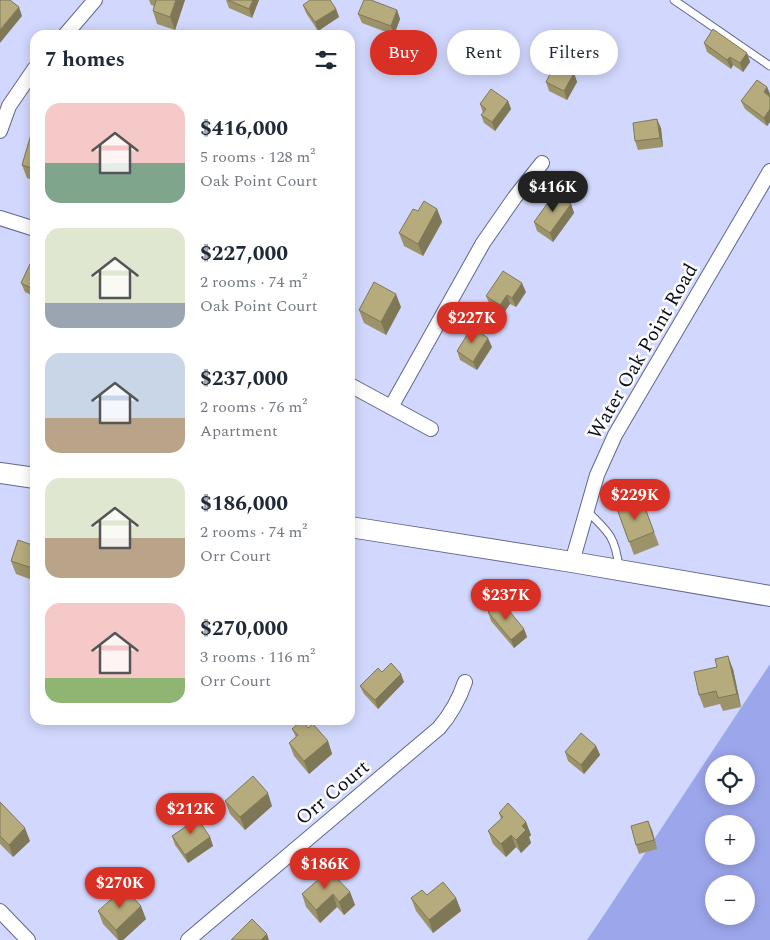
<!DOCTYPE html>
<meta charset="utf-8">
<style>
:root{--surface:#fff;--page:#f2f2f3;--text:#1f2937;--muted:#747a83;--accent:#d93025}
body{margin:0;font-family:Spectral,serif;background:var(--page);color:var(--text);height:100vh;display:flex;flex-direction:column;font-size:19px;white-space:nowrap}
*{box-sizing:border-box;margin:0}
p{font-size:16px;color:var(--muted)}
.icon{flex:none;width:28px;height:28px;fill:none;stroke:currentColor;stroke-width:2;stroke-linecap:round;stroke-linejoin:round}
.map{position:relative;flex:1;overflow:hidden}
.sheet{position:absolute;left:30px;top:30px;width:325px;height:695px;display:flex;flex-direction:column;background:var(--surface);border-radius:15px;box-shadow:0 2px 12px #0003}
.sheet>*{flex:none}
.banner{position:absolute;left:370px;top:30px;width:325px;height:45px;display:flex;gap:10px}
.fabs{position:absolute;left:705px;top:755px;display:grid;gap:10px}
.fabs a{display:grid;place-items:center;width:50px;height:50px;border-radius:50%;background:var(--surface);box-shadow:0 2px 12px #0003;font-size:25px}
.price{position:absolute;translate:-50% -42px;padding:0 11px;border-radius:18px;background:var(--accent);color:#fff;font-size:16px;line-height:32px;filter:drop-shadow(0 1px 2px #0008)}
.price::after{content:'';position:absolute;left:50%;top:30px;width:15px;height:11px;margin-left:-8px;background:inherit;clip-path:polygon(0 0,100% 0,50% 100%)}
.price.active{background:#222;color:#fff}
ul{padding:0;list-style:none}
li{display:flex;align-items:center;gap:15px;height:125px;padding:0 15px}
li span{display:grid;place-items:center;flex:none;width:140px;height:100px;border-radius:15px;color:#555}
li>.icon{margin-inline-start:auto}
span .icon{width:60px;height:60px;fill:#fffc;stroke-width:1}
li b{font-size:21px}
h2{display:flex;justify-content:space-between;align-items:center;height:60px;padding:0 15px;font-size:21px}
.pill{padding:0 18px;border-radius:22px;background:var(--surface);box-shadow:0 2px 12px #0003;font-size:18px;line-height:45px}
.pill.active{background:var(--accent);color:#fff}
.map>svg:first-child{display:block}
</style>
<div class="map">
<svg width="770" height="940" viewBox="0 0 770 940">
<rect width="100%" height="100%" fill="#d2d8fd"/>
<path fill="#9ca6eb" fill-rule="evenodd" d="M770,664V940H587L606,912ZM714,764H746V796H714ZM714,824H746V856H714ZM714,884H746V916H714Z"/>
<g fill="none" stroke-linecap="round" stroke-linejoin="round">
<defs>
<g id="lane">
<polyline points="674,0 770,66"/>
<path d="M587,511C609,532 616,538 619,569"/>
</g>
<g id="street">
<polyline points="65,35 95,0"/>
<polyline points="0,131 9,106 35,68"/>
<polyline points="0,218 35,229"/>
<polyline points="350,385 431,429"/>
<polyline points="391,407 483,243 515,197 542,163"/>
<polyline points="572,562 597,475 615,435 770,171"/>
<polyline points="0,911 28,940"/>
<path d="M188,940L439,728C451,714 459,700 465,682"/>
</g>
<g id="secondary">
<polyline points="0,473 35,478"/>
<polyline points="350,527 572,562 770,596"/>
</g>
</defs>
<use href="#lane" stroke="#61678f" stroke-width="9"/>
<use href="#street" stroke="#61678f" stroke-width="16"/>
<use href="#secondary" stroke="#61678f" stroke-width="22"/>
<use href="#lane" stroke="#fff" stroke-width="7"/>
<use href="#street" stroke="#fff" stroke-width="14"/>
<use href="#secondary" stroke="#fff" stroke-width="20"/>
</g>
<g fill="#9c936b">
<polygon points="149,0 185,0 175,30 157,24 153,11 154,6 151,5"/>
<polygon points="226,0 259,0 252,18 229,8"/>
<polygon points="303,5 336,9 339,17 318,31 306,13"/>
<polygon points="397,10 400,19 394,35 362,23 358,14"/>
<polygon points="704,43 747,53 750,62 743,72 733,65 731,69 707,52"/>
<polygon points="574,73 577,82 567,100 549,91 546,82"/>
<polygon points="767,87 770,94 770,122 767,126 745,109 741,101"/>
<polygon points="508,101 511,109 495,131 484,123 481,115 483,113 480,104"/>
<polygon points="35,121 35,181 27,178 22,165"/>
<polygon points="661,128 663,147 638,150 635,141"/>
<polygon points="571,204 574,213 553,242 537,231 534,222"/>
<polygon points="437,209 442,222 423,256 404,246 399,233 418,211"/>
<polygon points="35,267 35,297 25,292 21,283"/>
<polygon points="526,292 516,307 510,304 503,314 490,305 486,296"/>
<polygon points="401,307 386,335 364,323 359,310"/>
<polygon points="492,347 477,370 460,360 457,351"/>
<polygon points="642,500 659,545 634,555 617,509"/>
<polygon points="35,546 35,581 16,574 11,561"/>
<polygon points="488,612 524,629 527,637 514,648 491,621"/>
<polygon points="733,669 741,707 723,711 720,704 704,708 699,695"/>
<polygon points="382,672 404,682 378,709 364,694 360,686"/>
<polygon points="308,728 328,741 332,754 309,774 294,756 289,743 296,737 292,729"/>
<polygon points="596,746 600,755 584,774 568,761 565,752"/>
<polygon points="225,801 272,806 245,830 230,814"/>
<polygon points="0,802 30,841 13,857 0,844"/>
<polygon points="499,813 526,822 531,835 529,837 531,843 521,853 516,847 506,857 493,844 488,831 501,819"/>
<polygon points="184,819 210,837 213,846 188,863 175,845 172,836 187,826"/>
<polygon points="652,830 657,849 639,854 636,845"/>
<polygon points="350,892 355,905 344,915 337,907 320,923 306,907 302,894"/>
<polygon points="427,895 456,898 461,911 433,933 416,911 411,898"/>
<polygon points="98,911 146,919 123,940 118,940 103,924"/>
</g>
<g fill="#7f7857">
<polygon points="176,0 185,0 175,30 170,17"/>
<polygon points="253,0 259,0 252,18 249,9"/>
<polygon points="19,7 22,16 0,43 0,30"/>
<polygon points="336,9 339,17 318,31 315,22"/>
<polygon points="397,10 400,19 394,35 391,26"/>
<polygon points="747,53 750,62 743,72 740,63"/>
<polygon points="730,57 733,65 731,69 727,60"/>
<polygon points="574,73 577,82 567,100 564,91"/>
<polygon points="767,87 770,94 770,97 764,92"/>
<polygon points="508,101 511,109 495,131 492,122"/>
<polygon points="770,109 770,122 767,126 764,118"/>
<polygon points="657,119 661,128 663,147 660,138"/>
<polygon points="571,204 574,213 553,242 550,233"/>
<polygon points="437,209 442,222 423,256 418,244"/>
<polygon points="522,283 526,292 516,307 512,298"/>
<polygon points="396,294 401,307 386,335 381,322"/>
<polygon points="507,295 510,304 503,314 500,305"/>
<polygon points="488,338 492,347 477,370 473,362"/>
<polygon points="524,629 527,637 514,648 511,640"/>
<polygon points="728,656 733,669 741,707 737,694"/>
<polygon points="401,674 404,682 378,709 375,700"/>
<polygon points="328,741 332,754 309,774 304,761"/>
<polygon points="596,746 600,755 584,774 581,765"/>
<polygon points="268,793 272,806 245,830 240,817"/>
<polygon points="648,821 652,830 657,849 654,840"/>
<polygon points="526,822 531,835 529,837 531,843 521,853 516,840 522,826"/>
<polygon points="25,828 30,841 13,857 9,845"/>
<polygon points="511,835 516,847 506,857 501,844"/>
<polygon points="210,837 213,846 188,863 185,855"/>
<polygon points="350,892 355,905 344,915 339,902"/>
<polygon points="333,894 337,907 320,923 316,910"/>
<polygon points="456,898 461,911 433,933 429,920"/>
<polygon points="141,906 146,919 123,940 119,940 116,930"/>
<polygon points="267,934 269,940 261,940"/>
</g>
<g fill="#b5ab7c" stroke="#7f7857">
<polygon points="0,0 10,0 19,7 0,30"/>
<polygon points="156,0 176,0 170,17 153,11"/>
<polygon points="228,0 253,0 249,9"/>
<polygon points="310,0 330,0 336,9 315,22 303,5"/>
<polygon points="364,0 371,0 397,10 391,26 358,14"/>
<polygon points="713,29 747,53 740,63 730,57 727,60 704,43"/>
<polygon points="555,64 574,73 564,91 546,82"/>
<polygon points="757,80 767,87 764,92 770,97 770,109 764,118 741,101"/>
<polygon points="491,89 508,101 492,122 481,115 486,109 480,104"/>
<polygon points="657,119 660,138 635,141 633,123"/>
<polygon points="35,121 35,169 22,165"/>
<polygon points="555,193 571,204 550,233 534,222"/>
<polygon points="424,201 437,209 418,244 399,233 413,209 418,211"/>
<polygon points="30,264 35,267 35,290 21,283"/>
<polygon points="503,271 522,283 512,298 507,295 500,305 486,296"/>
<polygon points="374,282 396,294 381,322 359,310"/>
<polygon points="472,327 488,338 473,362 457,351"/>
<polygon points="642,500 654,532 629,542 617,509"/>
<polygon points="18,540 35,546 35,569 11,561"/>
<polygon points="501,601 524,629 511,640 488,612"/>
<polygon points="728,656 737,694 718,698 716,691 699,695 694,672 717,667 715,659"/>
<polygon points="391,663 401,674 375,700 360,686 378,668 382,672"/>
<polygon points="302,720 308,728 313,724 328,741 304,761 289,743 298,735 292,729"/>
<polygon points="581,733 596,746 581,765 565,752"/>
<polygon points="253,776 268,793 240,817 225,801"/>
<polygon points="0,802 25,828 9,845 0,836"/>
<polygon points="508,803 526,822 522,826 526,830 516,840 511,835 501,844 488,831 503,817 499,813"/>
<polygon points="193,812 210,837 185,855 172,836 188,825 184,819"/>
<polygon points="648,821 654,840 636,845 631,826"/>
<polygon points="329,870 350,892 339,902 333,894 316,910 302,894"/>
<polygon points="443,882 456,898 429,920 411,898 422,890 427,895"/>
<polygon points="124,888 141,906 116,930 98,911"/>
<polygon points="252,919 267,934 261,940 231,940"/>
</g>
<g text-anchor="middle" stroke-width="5" stroke-linejoin="round" paint-order="stroke">
<g font-size="20" fill="#0b0d1c" stroke="#fcfcfc">
<text transform="translate(642 351) rotate(-60)" y="7">Water Oak Point Road</text>
<text transform="translate(332 792) rotate(-40)" y="7">Orr Court</text>
</g>
</g>
</svg>
<div class="fabs">
<a><svg class="icon" aria-label="locate" viewBox="0 0 24 24"><circle cx="12" cy="12" r="6"/><path d="M12 2v4M12 18v4M2 12h4M18 12h4"/></svg></a>
<a>+</a>
<a>−</a>
</div>
<b class="price active" style="left:553px;top:213px">$416K</b>
<b class="price" style="left:472px;top:344px">$227K</b>
<b class="price" style="left:635px;top:521px">$229K</b>
<b class="price" style="left:506px;top:621px">$237K</b>
<b class="price" style="left:191px;top:835px">$212K</b>
<b class="price" style="left:325px;top:890px">$186K</b>
<b class="price" style="left:120px;top:909px">$270K</b>
<div class="banner">
<a class="pill active">Buy</a>
<a class="pill">Rent</a>
<a class="pill">Filters</a>
</div>
<section class="sheet">
<h2>7 homes<svg class="icon" aria-label="filters" viewBox="0 0 24 24"><path d="M4 7h16M4 17h16"/><circle cx="9" cy="7" r="2"/><circle cx="15" cy="17" r="2"/></svg></h2>
<ul>
<li><span style="background:linear-gradient(#f6c9c9 60%,#7fa58c 0)"><svg class="icon" aria-label="home" viewBox="0 0 24 24"><path d="M3 11l9-7 9 7M6 9v11h12V9"/></svg></span><div><b>$416,000</b><p>5 rooms · 128 m²</p><p>Oak Point Court</p></div></li>
<li><span style="background:linear-gradient(#dfe7d0 75%,#9aa5b1 0)"><svg class="icon" aria-label="home" viewBox="0 0 24 24"><path d="M3 11l9-7 9 7M6 9v11h12V9"/></svg></span><div><b>$227,000</b><p>2 rooms · 74 m²</p><p>Oak Point Court</p></div></li>
<li><span style="background:linear-gradient(#c9d6e8 65%,#b9a48a 0)"><svg class="icon" aria-label="home" viewBox="0 0 24 24"><path d="M3 11l9-7 9 7M6 9v11h12V9"/></svg></span><div><b>$237,000</b><p>2 rooms · 76 m²</p><p>Apartment</p></div></li>
<li><span style="background:linear-gradient(#dfe7d0 60%,#b9a48a 0)"><svg class="icon" aria-label="home" viewBox="0 0 24 24"><path d="M3 11l9-7 9 7M6 9v11h12V9"/></svg></span><div><b>$186,000</b><p>2 rooms · 74 m²</p><p>Orr Court</p></div></li>
<li><span style="background:linear-gradient(#f6c9c9 75%,#8fb573 0)"><svg class="icon" aria-label="home" viewBox="0 0 24 24"><path d="M3 11l9-7 9 7M6 9v11h12V9"/></svg></span><div><b>$270,000</b><p>3 rooms · 116 m²</p><p>Orr Court</p></div></li>
</ul>
</section>
</div>
